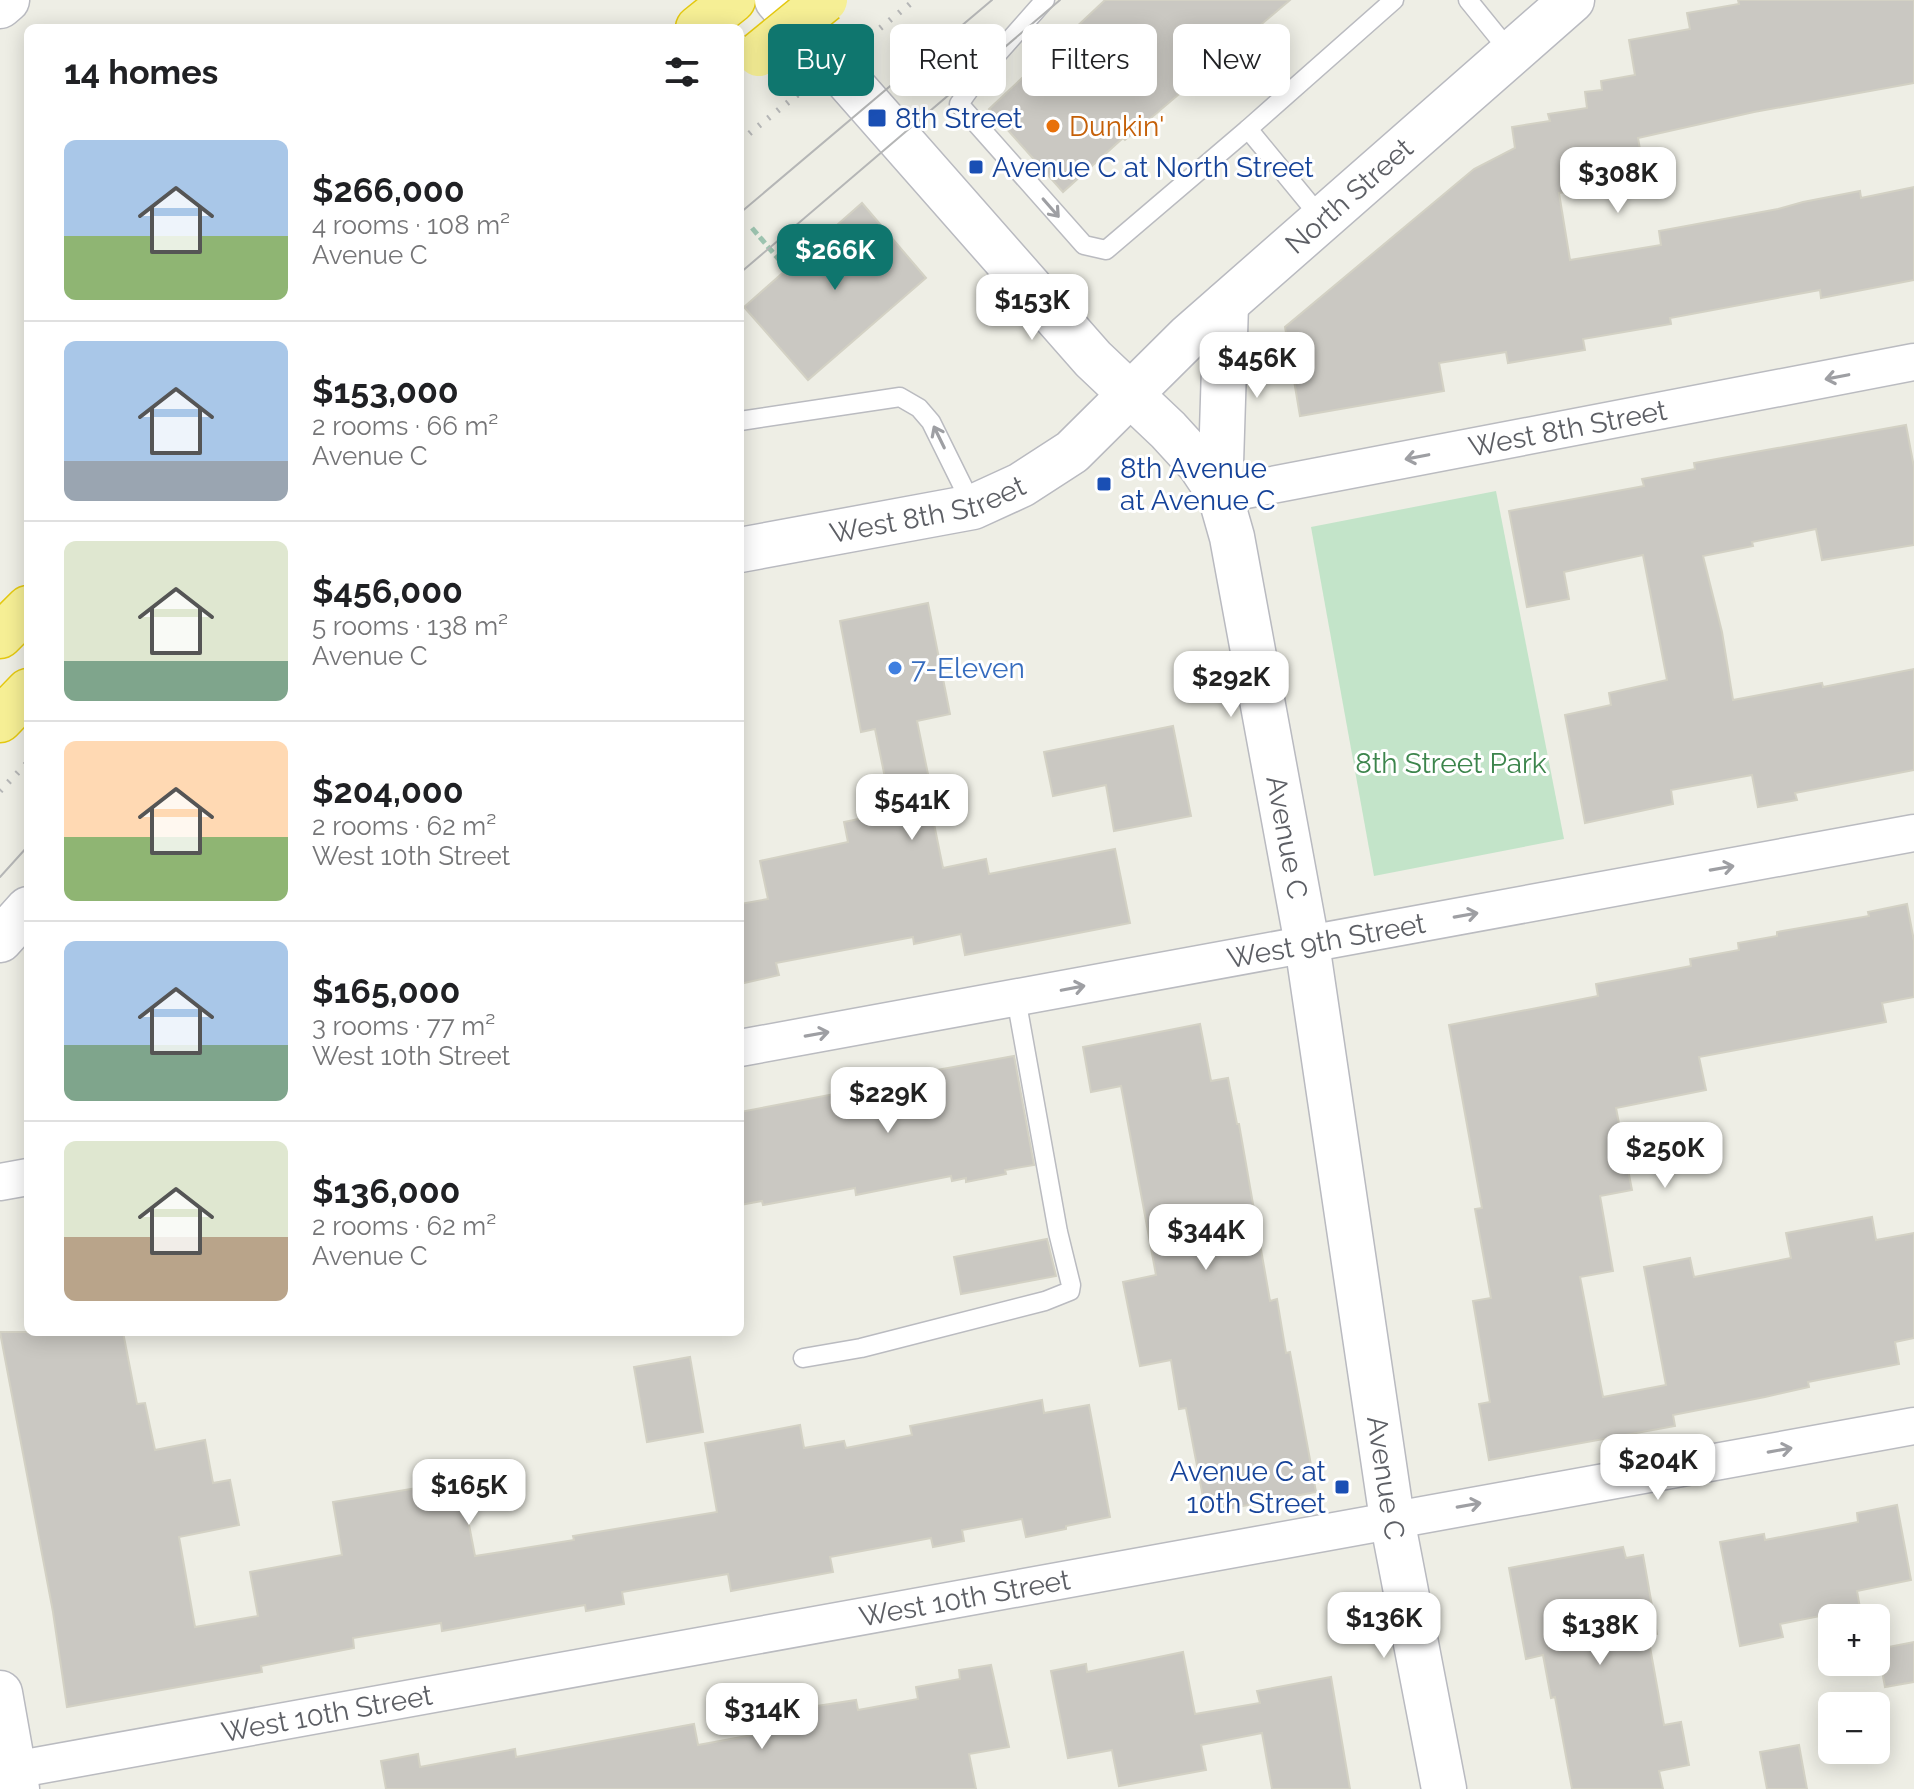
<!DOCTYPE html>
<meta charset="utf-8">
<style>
:root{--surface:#fff;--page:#f2f2f2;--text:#202124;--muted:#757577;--line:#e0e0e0;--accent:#0f766e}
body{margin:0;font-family:Raleway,sans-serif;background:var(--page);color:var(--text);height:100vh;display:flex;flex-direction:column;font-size:30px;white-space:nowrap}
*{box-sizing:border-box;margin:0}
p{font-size:26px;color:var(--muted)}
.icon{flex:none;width:44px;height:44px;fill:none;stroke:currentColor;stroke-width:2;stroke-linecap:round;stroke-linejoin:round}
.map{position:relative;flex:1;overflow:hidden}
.sheet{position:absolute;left:24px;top:24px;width:720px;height:1312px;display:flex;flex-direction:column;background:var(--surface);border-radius:12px;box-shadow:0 4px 20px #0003}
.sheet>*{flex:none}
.banner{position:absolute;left:768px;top:24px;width:760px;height:72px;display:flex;gap:16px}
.fabs{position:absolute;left:1818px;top:1604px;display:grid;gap:16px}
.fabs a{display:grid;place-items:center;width:72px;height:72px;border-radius:12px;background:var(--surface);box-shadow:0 4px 20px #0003;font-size:40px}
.price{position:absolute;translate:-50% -68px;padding:0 18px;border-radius:16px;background:#fff;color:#222;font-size:26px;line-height:52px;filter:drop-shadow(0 2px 4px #0008)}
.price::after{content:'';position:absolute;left:50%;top:48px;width:24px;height:18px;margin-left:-12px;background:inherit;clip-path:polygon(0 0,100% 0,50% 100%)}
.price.on{background:var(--accent);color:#fff}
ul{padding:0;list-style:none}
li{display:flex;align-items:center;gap:24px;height:200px;padding:0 40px}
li+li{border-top:2px solid var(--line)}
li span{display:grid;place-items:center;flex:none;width:224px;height:160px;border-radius:12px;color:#555}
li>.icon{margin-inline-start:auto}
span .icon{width:96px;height:96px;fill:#fffc;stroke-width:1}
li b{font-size:34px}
h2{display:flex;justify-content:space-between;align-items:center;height:96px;padding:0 40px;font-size:34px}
.pill{padding:0 28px;border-radius:12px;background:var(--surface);box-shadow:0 4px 20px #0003;font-size:28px;line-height:72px}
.pill.on{background:var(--accent);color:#fff}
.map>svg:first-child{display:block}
</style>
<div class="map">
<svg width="1914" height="1789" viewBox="0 0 1914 1789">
<rect width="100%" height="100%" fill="#eeeee5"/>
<polygon fill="#c3e4c9" points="1496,491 1564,839 1374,876 1311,527"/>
<g fill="#cac8c2" stroke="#d3d1c4" stroke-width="2">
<polygon points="1105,0 1290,0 1125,140 1123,138 1063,192 989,109"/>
<polygon points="1738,0 1914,0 1914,83 1754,112 1638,138 1645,178 1559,193 1570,260 1661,245 1659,231 1778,209 1803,202 1860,191 1861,198 1914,187 1914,280 1821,298 1820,290 1670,318 1671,324 1583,339 1585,350 1508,363 1506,352 1439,363 1444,391 1300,416 1285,327 1474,169 1515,148 1512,127 1550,121 1548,114 1587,108 1585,92 1602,90 1601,81 1635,75 1629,40 1690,29 1687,13 1739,4"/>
<polygon points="862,203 926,278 808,380 744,307"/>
<polygon points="1906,425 1914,467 1914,545 1822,560 1816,529 1752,542 1753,546 1703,556 1722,632 1733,700 1822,683 1823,687 1914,669 1914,770 1795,793 1797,800 1758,807 1752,775 1671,790 1673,804 1585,823 1565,715 1611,705 1609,693 1667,680 1643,555 1564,572 1569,599 1527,607 1509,511 1644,486 1642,479 1695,469 1694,463"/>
<polygon points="928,603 950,714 917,721 934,803 930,804 943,868 986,859 989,874 1115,849 1130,923 965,955 961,934 914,944 913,937 776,963 779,975 740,984 740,904 768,899 760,861 848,842 844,822 892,812 875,729 861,732 840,621"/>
<polygon points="1173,726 1191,816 1114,831 1106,785 1053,796 1044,752"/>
<polygon points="1907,904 1914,941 1914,997 1882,1003 1886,1022 1699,1057 1706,1090 1616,1108 1632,1190 1600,1196 1613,1271 1580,1277 1603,1397 1666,1385 1644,1267 1690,1258 1694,1277 1791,1258 1786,1233 1872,1217 1876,1240 1914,1233 1914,1338 1895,1342 1899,1364 1808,1382 1809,1387 1765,1397 1673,1415 1675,1426 1489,1460 1479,1404 1490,1402 1473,1301 1491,1298 1475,1209 1482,1208 1449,1025 1598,996 1596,984 1691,966 1690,959 1739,950 1738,943 1777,936 1777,932 1869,916 1868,912"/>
<polygon points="1200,1024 1211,1081 1228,1078 1237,1124 1239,1124 1270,1301 1277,1299 1286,1353 1290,1352 1316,1492 1206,1513 1186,1408 1179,1409 1171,1360 1140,1366 1131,1322 1123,1282 1156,1275 1121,1086 1091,1092 1083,1047"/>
<polygon points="1014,1056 1034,1165 1005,1170 1006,1174 966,1182 966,1178 952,1181 951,1176 856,1195 855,1188 763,1205 762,1201 740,1205 740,1112 882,1085 882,1083 931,1074 931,1071"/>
<polygon points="1047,1239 1056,1276 961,1294 954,1257"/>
<polygon points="0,1332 123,1332 137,1404 145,1403 155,1450 205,1440 213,1483 230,1480 239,1525 179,1537 195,1627 258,1616 250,1572 342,1555 333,1502 441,1484 442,1492 462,1488 475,1556 501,1552 574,1540 573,1536 717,1512 705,1443 800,1425 804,1448 844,1441 846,1448 912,1435 910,1426 1042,1400 1044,1413 1089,1405 1110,1517 1066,1526 1066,1529 1026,1537 1022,1519 962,1530 964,1541 933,1547 931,1538 830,1557 833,1572 731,1591 728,1574 622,1592 624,1604 586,1611 585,1605 442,1631 441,1623 353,1638 354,1648 261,1666 262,1672 67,1707 53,1612"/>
<polygon points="690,1357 703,1432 647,1442 634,1367"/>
<polygon points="1897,1505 1911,1580 1857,1591 1860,1608 1780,1624 1783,1637 1740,1646 1720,1542 1764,1534 1765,1540 1858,1522 1857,1513"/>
<polygon points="1623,1547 1626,1558 1643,1555 1657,1634 1648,1636 1664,1725 1681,1722 1689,1765 1659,1771 1663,1789 1572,1789 1555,1697 1551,1698 1543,1655 1526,1659 1509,1568"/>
<polygon points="1914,1642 1914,1682 1885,1687 1878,1649"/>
<polygon points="1183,1652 1195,1714 1260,1703 1257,1691 1331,1677 1350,1789 1272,1789 1262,1733 1201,1745 1206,1770 1119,1786 1112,1750 1068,1758 1051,1671 1086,1664 1087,1672"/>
<polygon points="991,1665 1009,1747 969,1754 976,1789 386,1789 381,1761 418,1754 420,1767 515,1749 516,1757 694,1724 698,1745 763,1733 759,1715 856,1700 858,1710 918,1699 916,1687 960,1679 959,1670"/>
<polygon points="1799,1745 1807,1789 1767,1789 1760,1752"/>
</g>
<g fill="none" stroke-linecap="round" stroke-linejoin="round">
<defs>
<g id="lane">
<polyline points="1045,0 984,69 959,104 1084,245 1106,250 1248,129"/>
<polyline points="1468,0 1511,53"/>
<polyline points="1322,219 1248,129 1394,0"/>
<polyline points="740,421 900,397 919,408 931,422 973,507"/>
<polyline points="803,1358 861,1348 1045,1301 1070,1291 1071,1285 1058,1232 1016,998"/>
</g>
<g id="street">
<path id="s1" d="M1220,495L1914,362"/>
<path id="s2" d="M740,1048L1914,833"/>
<polyline points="0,1182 28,1177"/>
<path id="s3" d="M14,1770L1914,1426"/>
</g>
<g id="secondary">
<path id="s4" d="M777,0L1093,359L1168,430L1200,465L1220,495L1232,537L1307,944L1392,1519L1444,1789"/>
<polyline points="0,6 7,0"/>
<polyline points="1220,495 1226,304"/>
<path id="s5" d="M740,550L973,507L1021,485L1072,452L1188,337L1572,0"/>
<polyline points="0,940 28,909"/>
<polyline points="0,1693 17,1789"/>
</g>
<g id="highway">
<polyline points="698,28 733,0"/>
<polyline points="0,636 28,608"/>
<polyline points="0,720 28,691"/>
</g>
</defs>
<use href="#lane" stroke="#babbc0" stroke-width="21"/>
<use href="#street" stroke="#babbc0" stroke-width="39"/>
<use href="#secondary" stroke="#b9bac0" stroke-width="47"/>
<use href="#highway" stroke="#e4c80f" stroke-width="47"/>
<polyline stroke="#9dc4b0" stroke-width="5" stroke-dasharray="8 4" stroke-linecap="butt" points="752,228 787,269"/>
<use href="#lane" stroke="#fff" stroke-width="18"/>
<use href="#street" stroke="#fff" stroke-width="36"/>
<use href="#secondary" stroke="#fff" stroke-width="44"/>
<use href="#highway" stroke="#f6ef95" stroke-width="44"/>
<g stroke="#b5b6b6" stroke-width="2">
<polyline points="740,213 992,0"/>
<polyline points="740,273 1060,0"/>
<polyline points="0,877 28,846"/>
</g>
<g stroke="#b5b6b6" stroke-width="6" stroke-dasharray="2 10" stroke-linecap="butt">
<polyline points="740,141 915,0"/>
<polyline points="0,791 28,762"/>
</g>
<defs>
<polyline id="highway-bridge" points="759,54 825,0"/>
</defs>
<use href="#highway-bridge" stroke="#e4c80f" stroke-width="47" stroke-linecap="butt"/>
<use href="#highway-bridge" stroke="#f6ef95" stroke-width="44"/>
</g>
<defs><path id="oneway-shaft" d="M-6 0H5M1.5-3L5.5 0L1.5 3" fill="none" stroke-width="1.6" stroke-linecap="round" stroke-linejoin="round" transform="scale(2)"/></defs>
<g stroke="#9e9fa3">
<use href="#oneway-shaft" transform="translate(1051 208) rotate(49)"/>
<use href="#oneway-shaft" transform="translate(1837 377) rotate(169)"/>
<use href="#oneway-shaft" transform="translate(939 437) rotate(-116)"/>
<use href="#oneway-shaft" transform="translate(1417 457) rotate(169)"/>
<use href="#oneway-shaft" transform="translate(1722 868) rotate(-10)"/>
<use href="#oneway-shaft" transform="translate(1466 915) rotate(-10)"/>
<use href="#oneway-shaft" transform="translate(1073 988) rotate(-11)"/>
<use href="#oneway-shaft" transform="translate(817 1034) rotate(-10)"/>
<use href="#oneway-shaft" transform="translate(1780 1450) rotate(-10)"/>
<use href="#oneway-shaft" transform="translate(1469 1505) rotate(-10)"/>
</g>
<g fill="#1a4fb4" stroke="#fff" stroke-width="3">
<rect x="867" y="108" width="20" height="20" rx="4"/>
<rect x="968" y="159" width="16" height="16" rx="4"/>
<rect x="1096" y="476" width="16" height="16" rx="4"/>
<rect x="1334" y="1479" width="16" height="16" rx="4"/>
</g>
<circle fill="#e8710a" stroke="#fff" stroke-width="3" cx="1053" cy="126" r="8"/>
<circle fill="#3f7fe0" stroke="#fff" stroke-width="3" cx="895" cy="668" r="8"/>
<g text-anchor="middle" stroke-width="6" stroke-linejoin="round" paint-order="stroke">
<g font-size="28" fill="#164399" stroke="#fff" text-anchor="start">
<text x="895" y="128">8th Street</text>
<text x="992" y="177">Avenue C at North Street</text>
<text x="1120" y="478">8th Avenue<tspan x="1120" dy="32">at Avenue C</tspan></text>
<text x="1326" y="1481" text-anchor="end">Avenue C at<tspan x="1326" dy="32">10th Street</tspan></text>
</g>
<g font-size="28" fill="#c56008" stroke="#fff" text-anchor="start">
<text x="1069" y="136">Dunkin'</text>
</g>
<g font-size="28" fill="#5d5f65" stroke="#fff">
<text dy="10" stroke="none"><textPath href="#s5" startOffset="728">North Street</textPath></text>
<text dy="10" stroke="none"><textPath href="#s1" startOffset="354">West 8th Street</textPath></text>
<text dy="10" stroke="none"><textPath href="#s5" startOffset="192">West 8th Street</textPath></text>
<text dy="10" stroke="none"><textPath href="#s4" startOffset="1014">Avenue C</textPath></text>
<text dy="10" stroke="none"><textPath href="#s2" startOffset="596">West 9th Street</textPath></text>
<text dy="10" stroke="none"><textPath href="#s4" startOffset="1662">Avenue C</textPath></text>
<text dy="10" stroke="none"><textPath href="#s3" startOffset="966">West 10th Street</textPath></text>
<text dy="10" stroke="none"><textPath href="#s3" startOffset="318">West 10th Street</textPath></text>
</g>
<g font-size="28" fill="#366cbe" stroke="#fff" text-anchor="start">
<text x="911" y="678">7-Eleven</text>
</g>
<g font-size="28" fill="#3c854c" stroke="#fff">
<text x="1451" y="773">8th Street Park</text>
</g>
</g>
</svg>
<div class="fabs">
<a>+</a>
<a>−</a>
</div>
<b class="price" style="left:1618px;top:215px">$308K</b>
<b class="price on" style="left:835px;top:292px">$266K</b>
<b class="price" style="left:1032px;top:342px">$153K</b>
<b class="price" style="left:1257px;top:400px">$456K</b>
<b class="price" style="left:1231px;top:719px">$292K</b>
<b class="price" style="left:912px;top:842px">$541K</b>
<b class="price" style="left:888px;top:1135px">$229K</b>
<b class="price" style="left:1665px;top:1190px">$250K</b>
<b class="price" style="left:1206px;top:1272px">$344K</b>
<b class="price" style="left:1658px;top:1502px">$204K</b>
<b class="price" style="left:469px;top:1527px">$165K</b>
<b class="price" style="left:1384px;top:1660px">$136K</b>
<b class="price" style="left:1600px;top:1667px">$138K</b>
<b class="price" style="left:762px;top:1751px">$314K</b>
<div class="banner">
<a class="pill on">Buy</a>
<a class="pill">Rent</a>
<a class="pill">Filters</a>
<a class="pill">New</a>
</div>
<section class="sheet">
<h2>14 homes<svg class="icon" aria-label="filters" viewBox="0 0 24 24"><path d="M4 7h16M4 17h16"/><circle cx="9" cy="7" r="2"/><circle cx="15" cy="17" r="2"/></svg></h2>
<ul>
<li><span style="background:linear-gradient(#a9c7e8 60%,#8fb573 0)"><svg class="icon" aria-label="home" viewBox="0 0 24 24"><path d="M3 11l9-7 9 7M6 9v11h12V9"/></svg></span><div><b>$266,000</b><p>4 rooms · 108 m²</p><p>Avenue C</p></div></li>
<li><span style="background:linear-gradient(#a9c7e8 75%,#9aa5b1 0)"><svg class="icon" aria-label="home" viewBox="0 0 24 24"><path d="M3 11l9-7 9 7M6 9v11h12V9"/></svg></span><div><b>$153,000</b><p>2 rooms · 66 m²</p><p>Avenue C</p></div></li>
<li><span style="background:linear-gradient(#dfe7d0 75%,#7fa58c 0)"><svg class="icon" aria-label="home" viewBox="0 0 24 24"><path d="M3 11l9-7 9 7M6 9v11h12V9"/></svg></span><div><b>$456,000</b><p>5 rooms · 138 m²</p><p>Avenue C</p></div></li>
<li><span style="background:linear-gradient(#ffd9b3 60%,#8fb573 0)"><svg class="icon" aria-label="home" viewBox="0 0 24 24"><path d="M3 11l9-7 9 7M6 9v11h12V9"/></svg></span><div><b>$204,000</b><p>2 rooms · 62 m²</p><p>West 10th Street</p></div></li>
<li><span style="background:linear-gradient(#a9c7e8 65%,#7fa58c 0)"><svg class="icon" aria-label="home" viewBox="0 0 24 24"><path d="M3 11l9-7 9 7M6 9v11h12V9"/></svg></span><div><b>$165,000</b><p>3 rooms · 77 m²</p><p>West 10th Street</p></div></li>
<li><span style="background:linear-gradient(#dfe7d0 60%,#b9a48a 0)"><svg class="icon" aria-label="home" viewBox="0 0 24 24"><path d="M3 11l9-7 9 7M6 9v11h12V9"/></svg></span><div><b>$136,000</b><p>2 rooms · 62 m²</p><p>Avenue C</p></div></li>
</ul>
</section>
</div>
